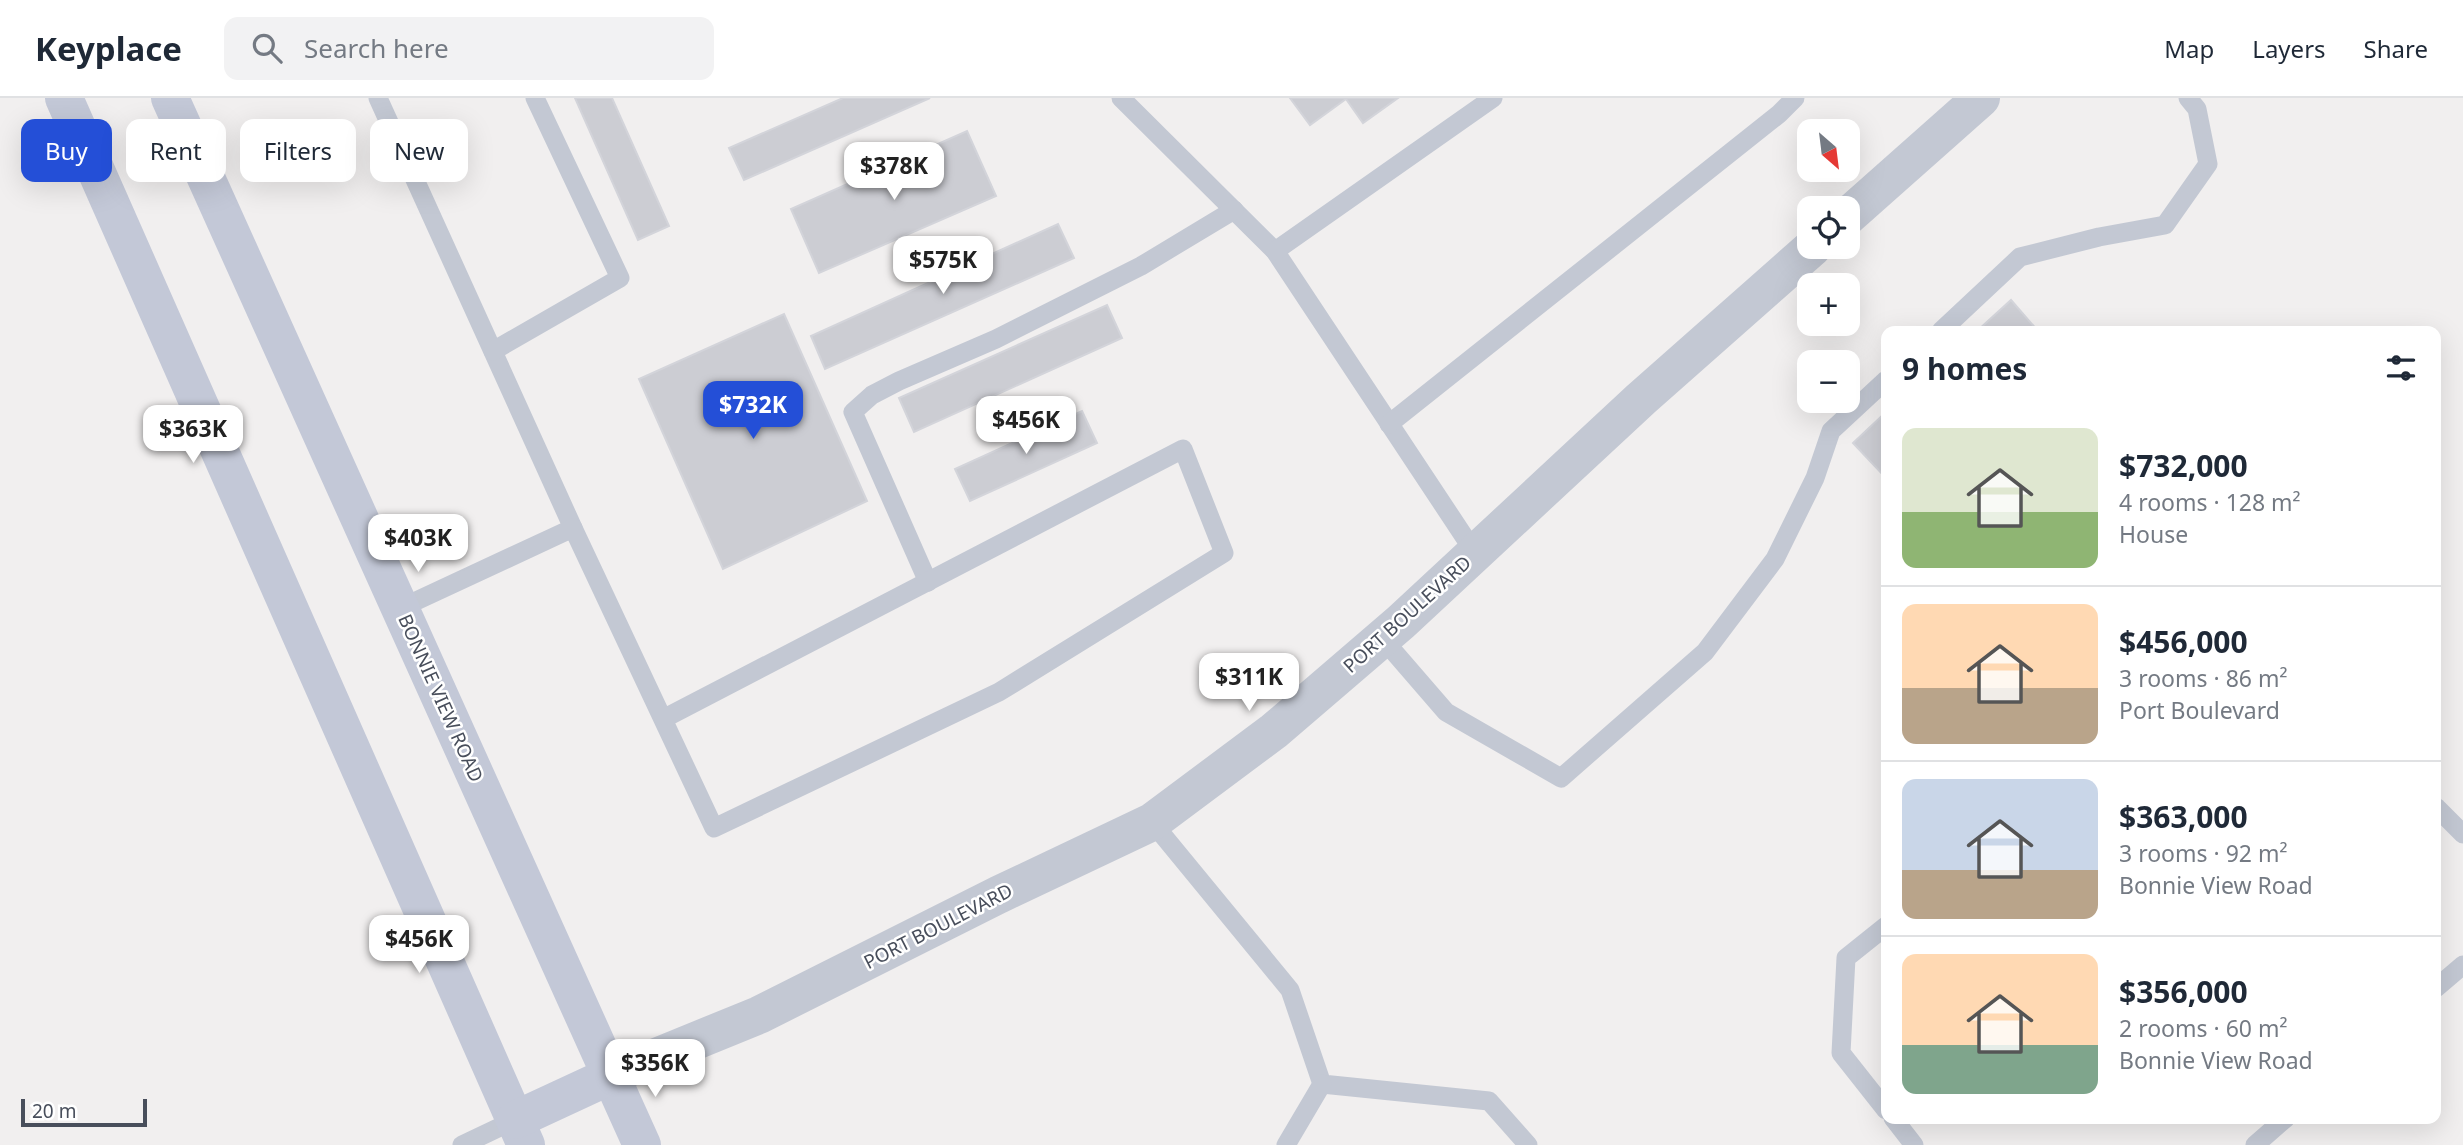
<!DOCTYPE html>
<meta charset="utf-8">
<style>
:root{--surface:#fff;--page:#f2f2f3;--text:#1f2937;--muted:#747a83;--line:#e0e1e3;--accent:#244fd7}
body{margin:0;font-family:"Noto Sans",sans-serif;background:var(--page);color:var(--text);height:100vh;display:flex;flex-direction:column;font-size:26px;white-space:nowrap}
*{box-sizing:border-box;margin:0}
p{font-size:23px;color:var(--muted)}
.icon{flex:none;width:38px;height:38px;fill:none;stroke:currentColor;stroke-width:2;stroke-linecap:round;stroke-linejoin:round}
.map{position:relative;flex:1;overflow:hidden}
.drawer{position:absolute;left:1881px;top:228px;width:560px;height:798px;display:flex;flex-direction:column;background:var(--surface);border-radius:14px;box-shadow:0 7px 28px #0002}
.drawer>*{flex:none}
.banner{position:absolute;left:21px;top:21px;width:665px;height:63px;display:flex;gap:14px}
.needle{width:46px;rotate:152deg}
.buttons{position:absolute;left:1797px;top:21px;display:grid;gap:14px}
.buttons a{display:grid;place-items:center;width:63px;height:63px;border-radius:14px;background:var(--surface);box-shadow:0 7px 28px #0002;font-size:35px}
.scale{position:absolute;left:21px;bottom:18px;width:126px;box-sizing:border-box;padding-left:7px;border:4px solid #484e5b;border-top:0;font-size:19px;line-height:24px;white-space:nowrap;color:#484e5b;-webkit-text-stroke:5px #fff;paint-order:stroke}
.price{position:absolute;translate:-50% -60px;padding:0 16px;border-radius:14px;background:#fff;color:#222;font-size:23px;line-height:46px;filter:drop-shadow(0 2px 4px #0008)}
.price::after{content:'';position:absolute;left:50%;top:42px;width:21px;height:16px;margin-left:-10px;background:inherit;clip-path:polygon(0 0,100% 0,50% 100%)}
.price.on{background:var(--accent);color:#fff}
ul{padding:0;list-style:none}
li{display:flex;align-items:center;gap:21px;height:175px;padding:0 21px}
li+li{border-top:2px solid var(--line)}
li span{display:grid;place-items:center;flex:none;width:196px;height:140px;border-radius:14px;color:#555}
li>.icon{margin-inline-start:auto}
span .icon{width:84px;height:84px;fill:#fffc;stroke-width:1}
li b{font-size:30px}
h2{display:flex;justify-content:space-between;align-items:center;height:84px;padding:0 21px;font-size:30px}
.tag{padding:0 24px;border-radius:14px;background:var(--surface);box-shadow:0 7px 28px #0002;font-size:24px;line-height:63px}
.tag.on{background:var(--accent);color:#fff}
header{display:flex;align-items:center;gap:42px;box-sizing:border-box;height:98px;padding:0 35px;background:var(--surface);border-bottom:2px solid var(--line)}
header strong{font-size:33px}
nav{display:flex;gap:38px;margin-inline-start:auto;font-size:24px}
.search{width:490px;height:63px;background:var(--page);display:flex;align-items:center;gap:18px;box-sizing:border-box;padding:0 24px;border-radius:14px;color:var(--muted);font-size:26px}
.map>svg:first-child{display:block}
</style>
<header>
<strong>Keyplace</strong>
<div class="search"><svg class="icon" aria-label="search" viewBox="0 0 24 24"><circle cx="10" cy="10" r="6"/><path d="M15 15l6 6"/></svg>Search here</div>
<nav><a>Map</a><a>Layers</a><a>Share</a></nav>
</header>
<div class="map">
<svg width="2463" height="1047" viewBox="0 0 2463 1047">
<rect width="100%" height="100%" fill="#f1efef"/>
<g fill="#cccdd3" stroke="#d3d4da" stroke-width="2">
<polygon points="575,0 612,0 669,128 638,142"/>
<polygon points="843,0 930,0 744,82 729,50"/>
<polygon points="1290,0 1398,0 1363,25 1346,1 1310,27"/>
<polygon points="967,33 996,98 819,175 791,111"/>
<polygon points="1058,126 1074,160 825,271 811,238"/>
<polygon points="2011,202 2038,233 1977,233"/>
<polygon points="1107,207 1122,240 914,334 899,300"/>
<polygon points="784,216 867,403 723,471 639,281"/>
<polygon points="1082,313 1097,345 970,403 955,371"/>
<polygon points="1886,314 1886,380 1853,345"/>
</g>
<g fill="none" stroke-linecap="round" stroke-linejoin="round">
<g stroke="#c3c8d3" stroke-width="19">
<polyline points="378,0 573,430"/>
<polyline points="1121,0 1275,153 1475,455"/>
<polyline points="1275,153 1493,0"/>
<polyline points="1941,233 2020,159 2099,139 2165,127 2208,66 2197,11 2188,0"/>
<polyline points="493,253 620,180 535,0"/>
<polyline points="1389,326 1779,16 1795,0"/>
<polyline points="928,484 853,314 872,297 899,283 996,241 1141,168 1234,112"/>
<polyline points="401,510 573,430 714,730 999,594 1224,455 1183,351 663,621"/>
<polyline points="1382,540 1446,614 1561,680 1705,554 1775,461 1815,380 1831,333 1886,282"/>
<polyline points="2436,709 2463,736"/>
<polyline points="1152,724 1290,892 1322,986 1489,1003 1528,1047"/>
<polyline points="1886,828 1846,860 1841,955 1886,1012"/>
<polyline points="2436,890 2463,867"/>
<polyline points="1893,1020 1914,1047"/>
<polyline points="462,1047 515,1022"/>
<polyline points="1286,1047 1322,986"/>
<polyline points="2255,1047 2286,1020"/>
</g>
<g stroke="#c3c8d3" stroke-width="38">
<polyline points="1848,118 1981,0"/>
<polyline points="612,977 759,917 998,797 1152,724 1274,633 1401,524 1641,301 1813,149"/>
</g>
<g stroke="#c3c8d7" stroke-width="38">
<polyline points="64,0 526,1047"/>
<polyline points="170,0 642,1047"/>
<polyline points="515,1022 612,977"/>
</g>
</g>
<g text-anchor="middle" stroke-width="5" stroke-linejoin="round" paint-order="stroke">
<g font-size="19" fill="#484e5b" stroke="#fff">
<text transform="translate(1407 516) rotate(-42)" y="7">PORT BOULEVARD</text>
<text transform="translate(441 600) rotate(66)" y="7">BONNIE VIEW ROAD</text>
<text transform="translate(938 828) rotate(-27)" y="7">PORT BOULEVARD</text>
</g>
</g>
</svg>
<div class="buttons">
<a><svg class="needle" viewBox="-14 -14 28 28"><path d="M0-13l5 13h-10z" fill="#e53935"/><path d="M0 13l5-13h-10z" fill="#747a83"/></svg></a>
<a><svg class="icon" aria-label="locate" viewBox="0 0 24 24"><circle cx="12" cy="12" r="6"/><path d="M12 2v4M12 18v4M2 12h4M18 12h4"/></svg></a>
<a>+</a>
<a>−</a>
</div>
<div class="scale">20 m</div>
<b class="price" style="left:894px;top:104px">$378K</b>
<b class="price" style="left:943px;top:198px">$575K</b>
<b class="price on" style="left:753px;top:343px">$732K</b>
<b class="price" style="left:1026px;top:358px">$456K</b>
<b class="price" style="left:193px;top:367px">$363K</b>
<b class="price" style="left:418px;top:476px">$403K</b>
<b class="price" style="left:1249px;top:615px">$311K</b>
<b class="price" style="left:419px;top:877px">$456K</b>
<b class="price" style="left:655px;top:1001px">$356K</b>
<div class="banner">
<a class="tag on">Buy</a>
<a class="tag">Rent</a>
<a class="tag">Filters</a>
<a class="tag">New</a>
</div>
<section class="drawer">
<h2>9 homes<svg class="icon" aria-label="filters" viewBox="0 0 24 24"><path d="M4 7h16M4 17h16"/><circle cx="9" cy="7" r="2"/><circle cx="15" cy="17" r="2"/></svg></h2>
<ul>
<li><span style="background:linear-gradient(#dfe7d0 60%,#8fb573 0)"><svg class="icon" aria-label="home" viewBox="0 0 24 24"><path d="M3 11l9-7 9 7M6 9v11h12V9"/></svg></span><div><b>$732,000</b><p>4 rooms · 128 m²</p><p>House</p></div></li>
<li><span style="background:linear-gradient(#ffd9b3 60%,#b9a48a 0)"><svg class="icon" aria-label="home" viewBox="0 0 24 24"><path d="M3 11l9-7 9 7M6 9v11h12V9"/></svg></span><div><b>$456,000</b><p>3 rooms · 86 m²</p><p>Port Boulevard</p></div></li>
<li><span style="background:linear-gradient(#c9d6e8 65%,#b9a48a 0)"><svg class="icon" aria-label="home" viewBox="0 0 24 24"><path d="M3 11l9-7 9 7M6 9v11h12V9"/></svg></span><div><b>$363,000</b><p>3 rooms · 92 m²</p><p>Bonnie View Road</p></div></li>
<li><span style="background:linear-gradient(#ffd9b3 65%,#7fa58c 0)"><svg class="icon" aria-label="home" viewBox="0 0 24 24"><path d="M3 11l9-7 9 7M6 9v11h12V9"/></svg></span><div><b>$356,000</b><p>2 rooms · 60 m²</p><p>Bonnie View Road</p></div></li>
</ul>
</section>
</div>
